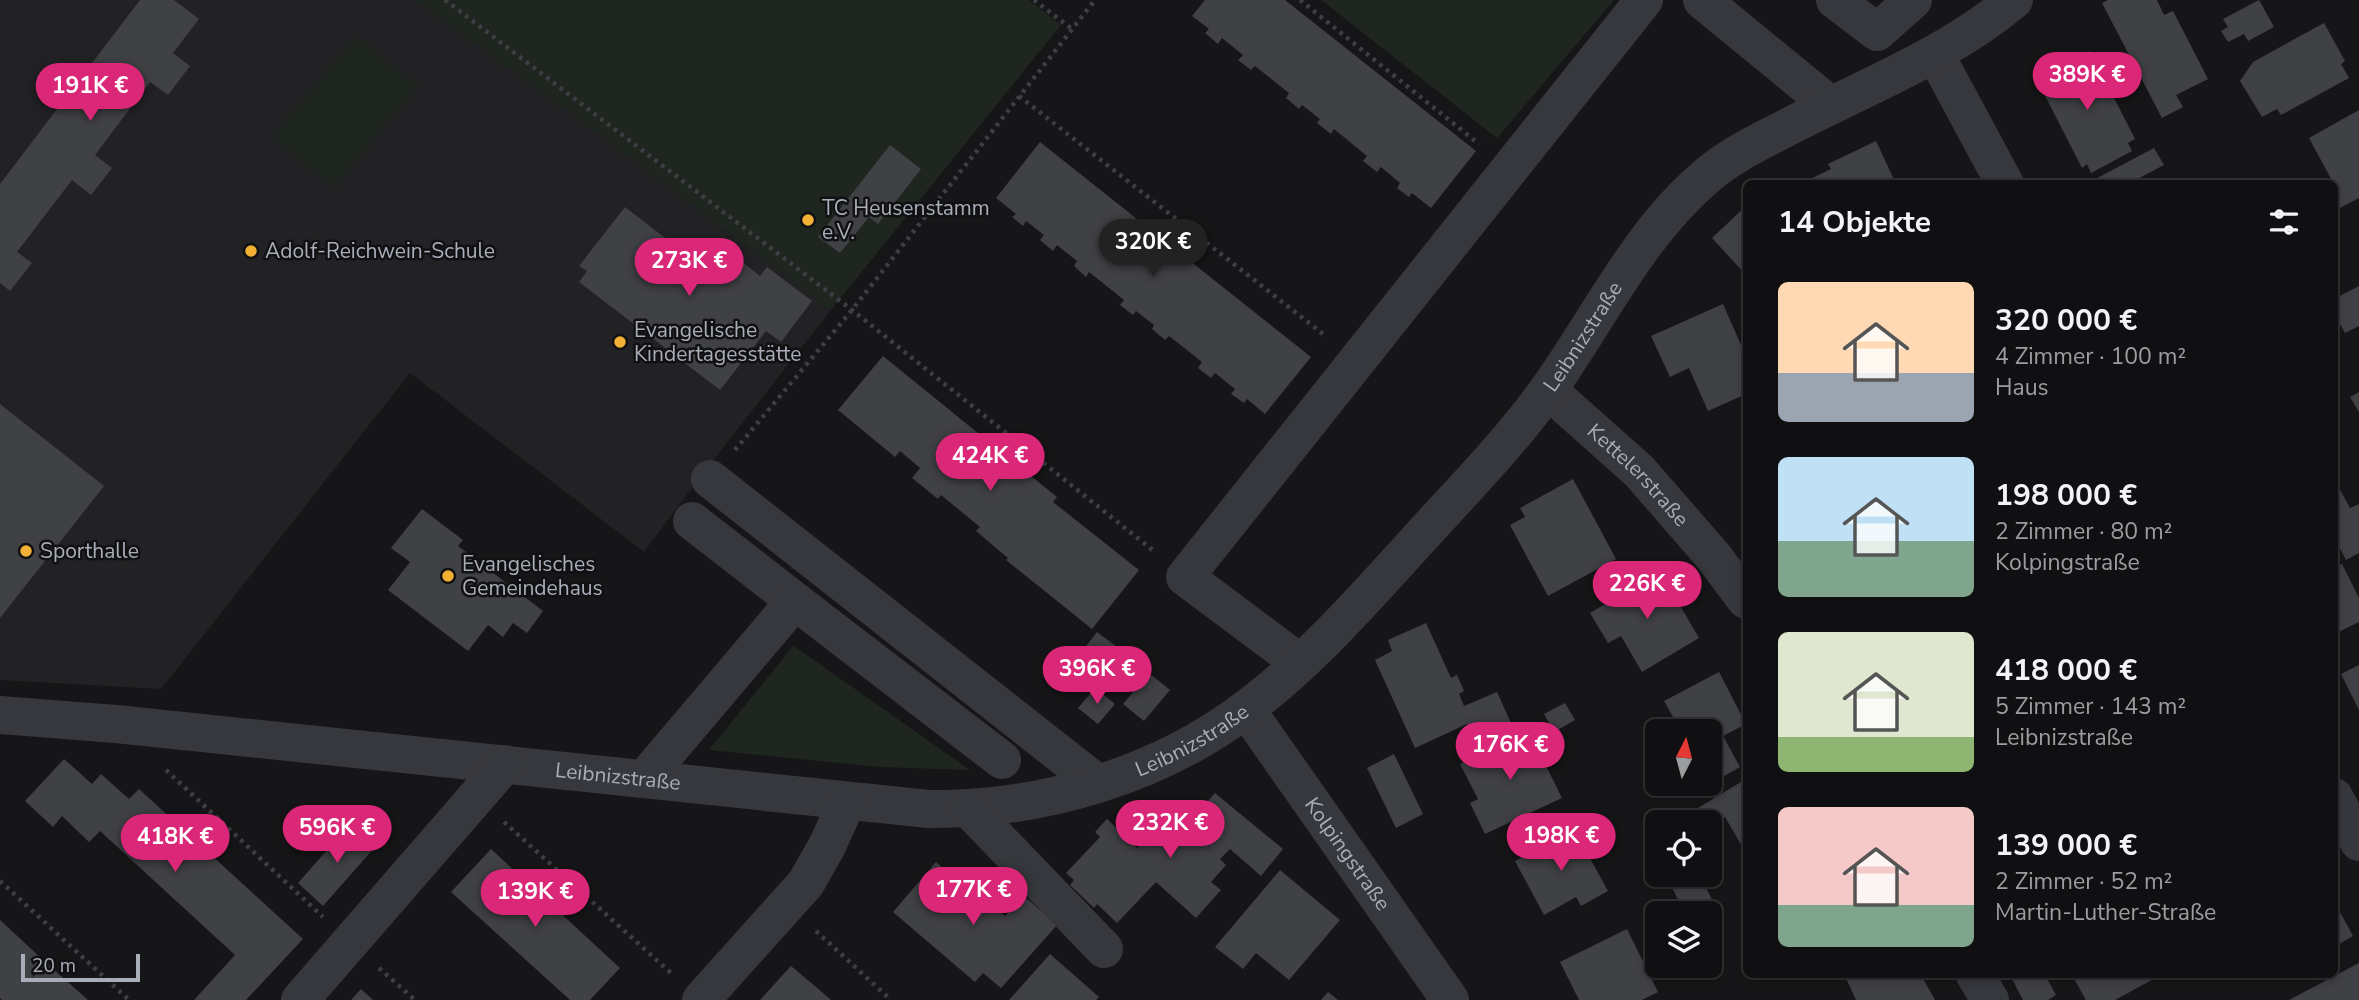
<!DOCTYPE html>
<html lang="de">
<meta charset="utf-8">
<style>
:root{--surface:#101012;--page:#19191b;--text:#f1f3f6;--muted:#9c9d9f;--line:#303032;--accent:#db2777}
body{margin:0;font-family:"Nunito Sans",sans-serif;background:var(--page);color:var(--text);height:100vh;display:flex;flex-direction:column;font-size:26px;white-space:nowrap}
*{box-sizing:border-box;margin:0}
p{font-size:23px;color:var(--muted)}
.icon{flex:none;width:38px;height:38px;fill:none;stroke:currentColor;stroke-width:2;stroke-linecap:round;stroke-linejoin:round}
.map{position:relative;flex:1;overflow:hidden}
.side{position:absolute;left:1743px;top:180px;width:595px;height:798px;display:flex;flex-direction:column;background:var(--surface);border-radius:10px;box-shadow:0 4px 10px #0003,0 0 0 2px var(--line)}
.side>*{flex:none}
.needle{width:46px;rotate:6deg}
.controls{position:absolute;left:1645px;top:719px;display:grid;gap:14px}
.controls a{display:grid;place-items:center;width:77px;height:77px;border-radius:10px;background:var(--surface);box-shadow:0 4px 10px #0003,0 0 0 2px var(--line);font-size:35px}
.scale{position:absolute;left:21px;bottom:18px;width:119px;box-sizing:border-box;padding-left:7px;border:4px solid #a8adb8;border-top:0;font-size:19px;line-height:24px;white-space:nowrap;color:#a8adb8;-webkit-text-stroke:5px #111113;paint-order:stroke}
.price{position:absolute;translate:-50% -60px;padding:0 16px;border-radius:24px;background:var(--accent);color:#fff;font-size:23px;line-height:46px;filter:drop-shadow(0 2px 4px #0008)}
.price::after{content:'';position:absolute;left:50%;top:42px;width:21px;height:16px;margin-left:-10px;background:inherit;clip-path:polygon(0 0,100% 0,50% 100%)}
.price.current{background:#222;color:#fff}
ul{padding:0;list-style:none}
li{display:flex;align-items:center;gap:21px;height:175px;padding:0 35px}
li span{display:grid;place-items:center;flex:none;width:196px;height:140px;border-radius:10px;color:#555}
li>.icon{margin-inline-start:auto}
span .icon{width:84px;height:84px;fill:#fffc;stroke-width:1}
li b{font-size:30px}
h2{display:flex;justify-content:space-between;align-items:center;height:84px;padding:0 35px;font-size:30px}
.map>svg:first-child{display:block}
</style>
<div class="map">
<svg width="2359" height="1000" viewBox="0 0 2359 1000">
<rect width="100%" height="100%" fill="#161618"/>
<polygon fill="#222225" points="0,0 415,0 594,130 831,310 697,481 644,552 410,373 161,689 0,680"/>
<g fill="#1e261f">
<polygon points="415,0 1029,0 1061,25 831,310 594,130"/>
<polygon points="1321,0 1614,0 1497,138"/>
<polygon points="356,36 417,86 334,188 272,137"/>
<polygon points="794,645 794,646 970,770 880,767 709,750"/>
</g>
<g fill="#404145">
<polygon points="140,0 174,0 199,19 173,53 190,66 168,95 150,82 95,155 112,168 91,195 72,180 17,252 32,263 10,291 0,283 0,184"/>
<polygon points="1205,0 1285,0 1476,151 1431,208 1412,193 1409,197 1397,188 1400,183 1381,167 1377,172 1363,161 1367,156 1334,129 1331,134 1317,123 1320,119 1302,105 1299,109 1286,98 1289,93 1255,66 1251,70 1238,60 1243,55 1222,38 1218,44 1205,33 1209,29 1192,16"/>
<polygon points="2108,0 2157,0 2164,15 2173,11 2208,79 2176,95 2183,107 2162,118 2102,3"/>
<polygon points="2259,0 2274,27 2248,41 2244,34 2228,42 2221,31 2228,27 2223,19"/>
<polygon points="2324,23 2345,61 2341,64 2349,78 2281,115 2277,109 2262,117 2240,81 2253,62"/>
<polygon points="2090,51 2135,139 2128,143 2132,151 2091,173 2087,164 2082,168 2036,78"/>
<polygon points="2359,110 2359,198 2334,211 2334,192 2337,190 2309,138"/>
<polygon points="1876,141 1896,184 1800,184 1831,169 1828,164"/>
<polygon points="1040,142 1311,357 1265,414 1247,399 1244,403 1231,394 1235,389 1215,373 1211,378 1198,368 1202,362 1169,336 1165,340 1152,329 1154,325 1136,311 1133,315 1120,305 1124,300 1089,272 1086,277 1074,266 1077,261 1057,245 1053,251 1040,240 1044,235 1026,221 1023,226 1012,217 1016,214 996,198"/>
<polygon points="890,145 921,169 878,224 869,217 840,253 818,237"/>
<polygon points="2154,148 2164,165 2128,184 2086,184"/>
<polygon points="1746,206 1746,275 1712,238"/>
<polygon points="625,207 690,257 687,262 711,281 732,254 760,276 767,267 812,301 781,342 766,331 720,390 579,282 587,271 579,266"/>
<polygon points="2359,286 2359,326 2345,333 2334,313 2334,299"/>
<polygon points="1723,304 1741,345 1746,342 1746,394 1708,411 1689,368 1670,377 1651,336"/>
<polygon points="883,356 1057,497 1053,502 1139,570 1092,629 1006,560 1008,558 976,531 980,527 941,495 938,499 912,478 920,468 900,451 895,457 838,410"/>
<polygon points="2359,392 2359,412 2350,397"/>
<polygon points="0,404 104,486 0,618"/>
<polygon points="1573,479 1616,559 1548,596 1510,525 1525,517 1520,508"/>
<polygon points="2334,479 2350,508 2359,504 2359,553 2346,560 2334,537"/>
<polygon points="422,509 463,540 458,546 543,611 527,633 513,623 503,637 488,625 468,651 388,590 410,562 391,548"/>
<polygon points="2342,564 2359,598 2359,622 2334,634 2334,568"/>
<polygon points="1667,567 1675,581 1668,585 1699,638 1642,672 1621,636 1608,643 1590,613"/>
<polygon points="1426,623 1451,678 1457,675 1464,691 1459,694 1464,706 1497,692 1511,723 1474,739 1467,724 1415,748 1375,660 1392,651 1388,640"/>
<polygon points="1097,632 1117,647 1091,682 1070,667"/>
<polygon points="2359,665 2359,710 2341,674"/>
<polygon points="1719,672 1746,724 1723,736 1740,767 1710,784 1710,732 1691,732 1689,727 1681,731 1664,701"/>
<polygon points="1149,673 1170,690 1144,721 1123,704"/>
<polygon points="1095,688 1115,704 1098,724 1078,708"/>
<polygon points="1565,703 1575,720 1554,732 1544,714"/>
<polygon points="1528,730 1562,798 1485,834 1470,803 1478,799 1460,764"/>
<polygon points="1394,754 1423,814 1396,828 1367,768"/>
<polygon points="64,759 92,784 101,774 129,799 139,789 303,939 246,1000 194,1000 235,955 100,831 89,842 62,816 53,827 25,801"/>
<polygon points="1746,779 1746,853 1725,817 1710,826 1710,822 1700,822 1693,811"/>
<polygon points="1215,793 1283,849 1261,876 1230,849 1220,859 1226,865 1211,882 1221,890 1196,918 1156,882 1117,923 1097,904 1094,908 1070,885 1074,880 1066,873 1100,837 1095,832 1107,819 1137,848 1167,814 1184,829"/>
<polygon points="350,824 375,847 323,906 298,883"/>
<polygon points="1574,829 1608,891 1581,906 1576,897 1544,915 1515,861"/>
<polygon points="491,849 620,968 590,1000 570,1000 451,892"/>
<polygon points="936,862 968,890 971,887 1005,916 1023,895 1057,925 1001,988 983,973 975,982 893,912"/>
<polygon points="1280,870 1340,920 1289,980 1256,953 1243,969 1215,947"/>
<polygon points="1666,875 1700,875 1718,912 1710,917 1710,914 1685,914"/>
<polygon points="2334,901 2353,936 2334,947"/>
<polygon points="0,920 41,958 88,1000 2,1000 0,998"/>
<polygon points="1627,929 1658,992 1642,1000 1579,1000 1560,962"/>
<polygon points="1050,954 1099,997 1096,1000 1009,1000"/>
<polygon points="2359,963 2359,1000 2289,1000"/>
<polygon points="791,966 816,987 831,1000 760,1000"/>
<polygon points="1848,975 1921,975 1935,1000 1856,1000 1845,976"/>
<polygon points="2010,975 2045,975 2056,995 2048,1000 2023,1000"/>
<polygon points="2072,975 2161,975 2115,1000 2086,1000"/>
<polygon points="361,989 373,1000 351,1000"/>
<polygon points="1328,992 1338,1000 1321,1000"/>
</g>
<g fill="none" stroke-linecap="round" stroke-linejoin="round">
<g stroke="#3d3f44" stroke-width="4.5" stroke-dasharray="3.5 5" stroke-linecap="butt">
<polyline points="445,0 852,310 1155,552"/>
<polyline points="1034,0 1072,29"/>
<polyline points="1300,0 1479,144"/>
<polyline points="1019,96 1327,337"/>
<polyline points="735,450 852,310 1095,0"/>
<polyline points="166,770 323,917"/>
<polyline points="504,822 671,973"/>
<polyline points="0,881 129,1000"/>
<polyline points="816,931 891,1000"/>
<polyline points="379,968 415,1000"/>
</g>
<g stroke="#37383d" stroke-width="38">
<polyline points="1702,0 1830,105"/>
<polyline points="1835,0 1877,32 1913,0"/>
<polyline points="1935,54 2005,184"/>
<path id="s1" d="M1548,390L1639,471L1713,556L1746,600"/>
<polyline points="710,479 1097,783"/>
<polyline points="692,521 795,601"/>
<polyline points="1300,663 1185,577 1644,0"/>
<path id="s2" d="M1246,709L1450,1000"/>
<path id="s3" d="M0,715L116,724L929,809C1040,810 1156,777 1246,709C1309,662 1363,600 1416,542C1461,492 1511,442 1550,387C1601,315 1640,231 1709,174C1733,154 1761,141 1788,127C1865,87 1947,56 2014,0"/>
<polyline points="645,778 795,601 1002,760"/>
<polyline points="2334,797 2359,842"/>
<polyline points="969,809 1104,949"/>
<polyline points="1975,975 1990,1000"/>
<polyline points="300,1000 505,764"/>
<polyline points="701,1000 806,883 827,846 847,802"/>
</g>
</g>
<g fill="#f2b134" stroke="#111113" stroke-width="2.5">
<circle cx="808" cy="220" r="7"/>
<circle cx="251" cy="251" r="7"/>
<circle cx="620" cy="342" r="7"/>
<circle cx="26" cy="551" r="7"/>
<circle cx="448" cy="576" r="7"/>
</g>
<g text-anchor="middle" stroke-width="5" stroke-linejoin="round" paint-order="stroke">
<g font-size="21" fill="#a8adb8" stroke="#111113" text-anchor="start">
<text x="822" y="215">TC Heusenstamm<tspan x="822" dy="24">e.V.</tspan></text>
<text x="265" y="258">Adolf-Reichwein-Schule</text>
<text x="634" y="337">Evangelische<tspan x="634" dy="24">Kindertagesstätte</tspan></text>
<text x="40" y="558">Sporthalle</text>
<text x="462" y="571">Evangelisches<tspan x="462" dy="24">Gemeindehaus</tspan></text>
</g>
<g font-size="21" fill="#a8adb8" stroke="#111113">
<text dy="7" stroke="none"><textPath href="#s3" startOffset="1776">Leibnizstraße</textPath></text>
<text dy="7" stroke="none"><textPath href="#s1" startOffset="124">Kettelerstraße</textPath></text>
<text dy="7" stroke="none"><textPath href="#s3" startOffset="1209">Leibnizstraße</textPath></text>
<text dy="7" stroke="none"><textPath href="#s3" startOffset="621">Leibnizstraße</textPath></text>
<text dy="7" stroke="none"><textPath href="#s2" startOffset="177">Kolpingstraße</textPath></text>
</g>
</g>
</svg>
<div class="controls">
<a><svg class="needle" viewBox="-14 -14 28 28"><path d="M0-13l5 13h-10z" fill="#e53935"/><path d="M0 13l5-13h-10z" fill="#9c9d9f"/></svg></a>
<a><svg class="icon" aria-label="locate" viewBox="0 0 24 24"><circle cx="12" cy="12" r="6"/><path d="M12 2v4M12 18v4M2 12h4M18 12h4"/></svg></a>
<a><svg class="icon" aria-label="layers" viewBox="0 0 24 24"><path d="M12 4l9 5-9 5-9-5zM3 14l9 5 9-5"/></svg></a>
</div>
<div class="scale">20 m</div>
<b class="price" style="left:2087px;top:112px">389K €</b>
<b class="price" style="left:90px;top:123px">191K €</b>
<b class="price current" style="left:1153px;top:279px">320K €</b>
<b class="price" style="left:689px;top:298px">273K €</b>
<b class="price" style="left:990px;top:493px">424K €</b>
<b class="price" style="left:1647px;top:621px">226K €</b>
<b class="price" style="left:1097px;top:706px">396K €</b>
<b class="price" style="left:1510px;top:782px">176K €</b>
<b class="price" style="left:1170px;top:860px">232K €</b>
<b class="price" style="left:337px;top:865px">596K €</b>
<b class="price" style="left:1561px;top:873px">198K €</b>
<b class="price" style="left:175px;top:874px">418K €</b>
<b class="price" style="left:973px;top:927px">177K €</b>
<b class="price" style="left:535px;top:929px">139K €</b>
<section class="side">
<h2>14 Objekte<svg class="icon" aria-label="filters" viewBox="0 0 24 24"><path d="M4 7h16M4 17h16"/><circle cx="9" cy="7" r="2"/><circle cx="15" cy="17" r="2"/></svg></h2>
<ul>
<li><span style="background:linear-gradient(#ffd9b3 65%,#9aa5b1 0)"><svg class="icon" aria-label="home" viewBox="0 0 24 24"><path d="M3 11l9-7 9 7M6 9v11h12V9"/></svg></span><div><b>320 000 €</b><p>4 Zimmer · 100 m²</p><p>Haus</p></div></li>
<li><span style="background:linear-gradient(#bfe0f5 60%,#7fa58c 0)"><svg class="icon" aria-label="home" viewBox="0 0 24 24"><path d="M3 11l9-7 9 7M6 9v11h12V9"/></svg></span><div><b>198 000 €</b><p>2 Zimmer · 80 m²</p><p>Kolpingstraße</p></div></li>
<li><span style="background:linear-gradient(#dfe7d0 75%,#8fb573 0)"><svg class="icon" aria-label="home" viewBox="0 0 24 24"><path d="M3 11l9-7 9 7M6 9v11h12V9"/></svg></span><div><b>418 000 €</b><p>5 Zimmer · 143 m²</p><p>Leibnizstraße</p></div></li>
<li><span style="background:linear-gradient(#f6c9c9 70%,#7fa58c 0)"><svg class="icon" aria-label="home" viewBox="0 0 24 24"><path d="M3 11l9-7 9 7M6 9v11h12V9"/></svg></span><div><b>139 000 €</b><p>2 Zimmer · 52 m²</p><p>Martin-Luther-Straße</p></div></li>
</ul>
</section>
</div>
